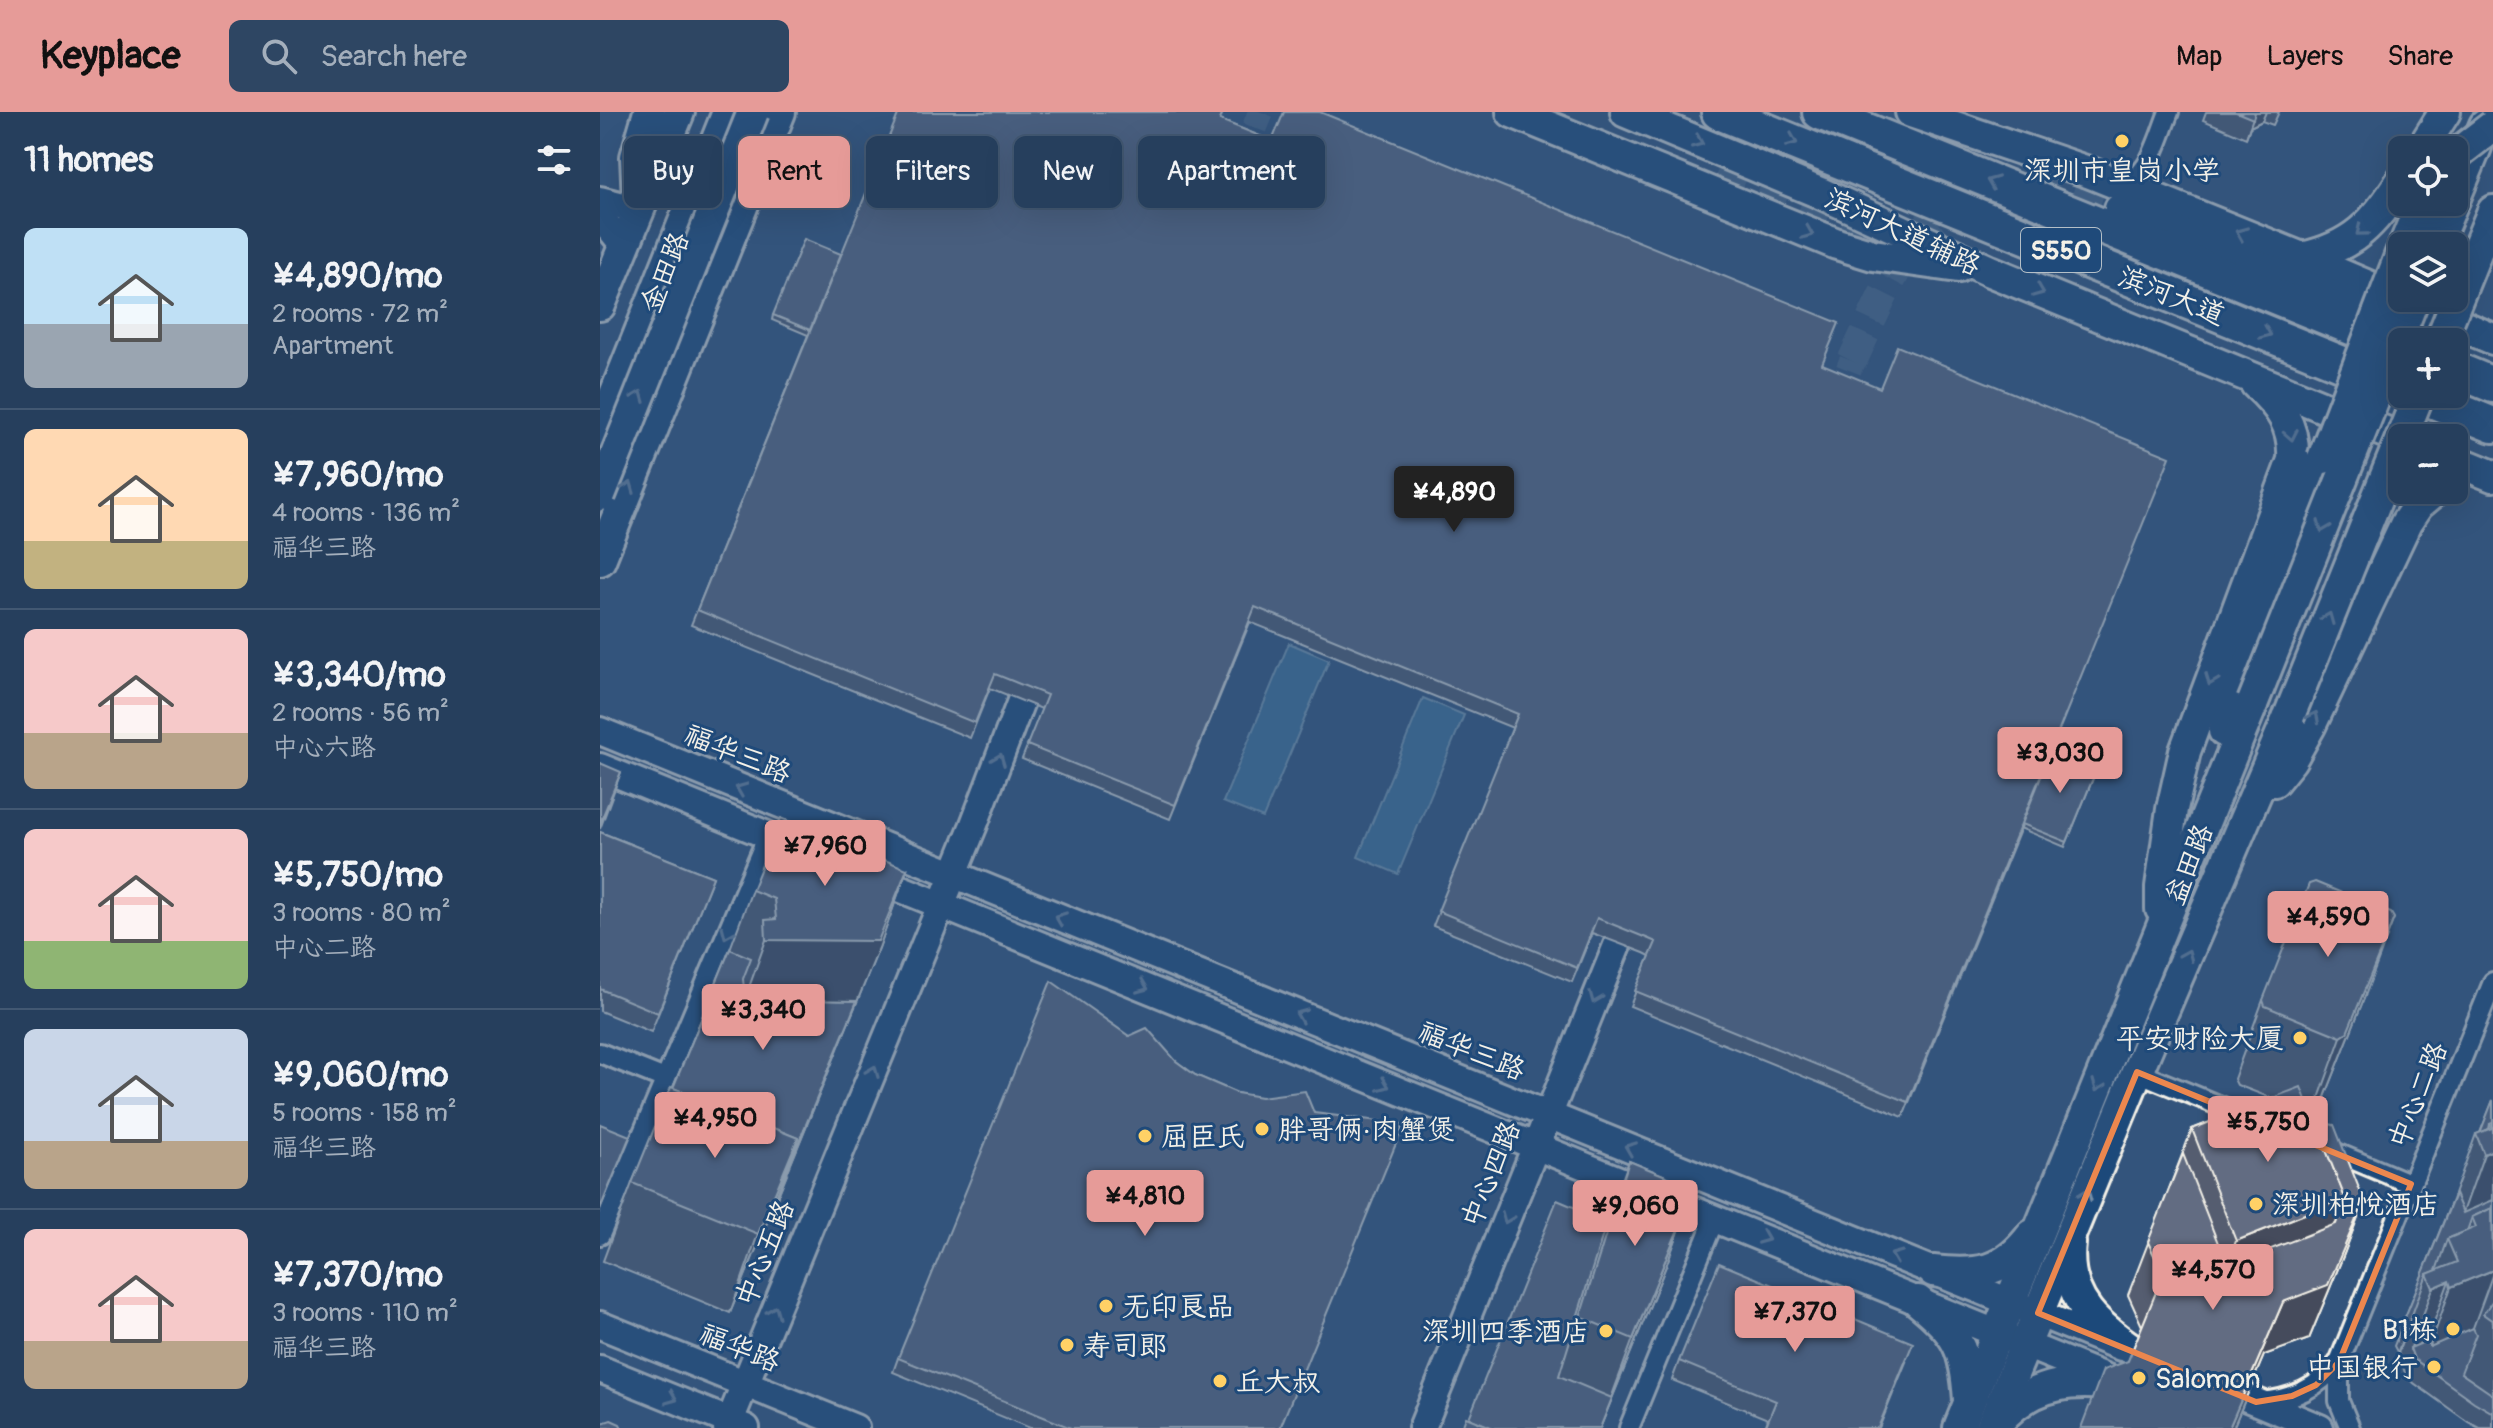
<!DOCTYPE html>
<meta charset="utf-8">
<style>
:root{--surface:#263f5d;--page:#2e4663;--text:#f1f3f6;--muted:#a4afbc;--line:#425872;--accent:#e69b98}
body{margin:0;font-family:Pangolin,"LXGW WenKai TC",sans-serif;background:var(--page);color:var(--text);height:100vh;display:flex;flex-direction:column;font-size:30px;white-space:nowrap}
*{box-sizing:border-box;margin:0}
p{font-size:26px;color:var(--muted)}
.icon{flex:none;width:44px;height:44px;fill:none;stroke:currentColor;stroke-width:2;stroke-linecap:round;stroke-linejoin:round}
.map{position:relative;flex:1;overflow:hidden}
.details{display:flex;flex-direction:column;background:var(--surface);width:600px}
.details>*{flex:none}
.hud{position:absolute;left:24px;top:24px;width:760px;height:72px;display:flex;gap:16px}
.buttons{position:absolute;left:1788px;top:24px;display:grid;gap:16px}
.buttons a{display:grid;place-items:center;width:80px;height:80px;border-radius:12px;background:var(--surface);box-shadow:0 8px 32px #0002,0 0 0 2px var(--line);font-size:40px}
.price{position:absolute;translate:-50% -68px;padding:0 18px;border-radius:8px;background:var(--accent);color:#111;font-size:26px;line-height:52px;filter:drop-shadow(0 2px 4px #0008)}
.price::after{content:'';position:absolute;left:50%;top:48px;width:24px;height:18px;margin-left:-12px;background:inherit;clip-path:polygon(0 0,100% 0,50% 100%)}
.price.selected{background:#222;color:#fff}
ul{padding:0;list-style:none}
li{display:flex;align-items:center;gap:24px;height:200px;padding:0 24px}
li+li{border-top:2px solid var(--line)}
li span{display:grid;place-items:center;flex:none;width:224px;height:160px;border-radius:12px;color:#555}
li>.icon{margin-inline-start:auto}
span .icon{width:96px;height:96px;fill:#fffc;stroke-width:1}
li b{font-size:34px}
h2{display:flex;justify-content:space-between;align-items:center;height:96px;padding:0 24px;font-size:34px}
.tag{padding:0 28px;border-radius:12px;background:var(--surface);box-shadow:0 8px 32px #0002,0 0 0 2px var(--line);font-size:28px;line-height:72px}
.tag.selected{background:var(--accent);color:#111}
header{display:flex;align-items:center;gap:48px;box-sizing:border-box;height:112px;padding:0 40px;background:var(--accent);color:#111}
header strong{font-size:38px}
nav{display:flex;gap:44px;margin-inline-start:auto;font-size:28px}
.search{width:560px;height:72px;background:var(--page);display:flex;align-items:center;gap:20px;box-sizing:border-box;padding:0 28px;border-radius:12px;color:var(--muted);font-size:30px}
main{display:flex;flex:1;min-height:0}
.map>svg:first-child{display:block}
</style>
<header>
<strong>Keyplace</strong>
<div class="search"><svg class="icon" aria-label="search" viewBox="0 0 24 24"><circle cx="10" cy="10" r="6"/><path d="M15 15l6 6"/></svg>Search here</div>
<nav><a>Map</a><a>Layers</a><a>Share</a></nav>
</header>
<main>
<section class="details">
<h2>11 homes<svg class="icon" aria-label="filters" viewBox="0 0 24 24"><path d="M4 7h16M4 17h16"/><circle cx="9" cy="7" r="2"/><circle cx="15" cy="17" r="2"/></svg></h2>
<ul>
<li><span style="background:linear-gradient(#bfe0f5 60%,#9aa5b1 0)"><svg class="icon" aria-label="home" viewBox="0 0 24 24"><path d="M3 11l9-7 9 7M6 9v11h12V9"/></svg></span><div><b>¥4,890/mo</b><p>2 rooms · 72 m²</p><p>Apartment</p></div></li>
<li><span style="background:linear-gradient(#ffd9b3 70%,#c2b280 0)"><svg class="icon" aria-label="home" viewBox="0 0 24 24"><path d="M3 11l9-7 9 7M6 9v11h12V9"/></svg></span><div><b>¥7,960/mo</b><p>4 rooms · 136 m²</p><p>福华三路</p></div></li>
<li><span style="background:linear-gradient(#f6c9c9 65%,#b9a48a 0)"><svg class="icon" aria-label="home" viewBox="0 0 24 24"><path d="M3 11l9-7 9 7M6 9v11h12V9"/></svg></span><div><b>¥3,340/mo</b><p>2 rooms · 56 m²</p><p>中心六路</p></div></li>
<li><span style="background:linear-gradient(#f6c9c9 70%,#8fb573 0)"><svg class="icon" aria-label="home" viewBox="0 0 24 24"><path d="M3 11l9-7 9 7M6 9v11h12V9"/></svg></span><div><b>¥5,750/mo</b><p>3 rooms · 80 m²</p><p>中心二路</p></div></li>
<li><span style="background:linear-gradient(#c9d6e8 70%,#b9a48a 0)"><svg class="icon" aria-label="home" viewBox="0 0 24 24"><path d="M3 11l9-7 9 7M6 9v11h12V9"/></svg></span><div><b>¥9,060/mo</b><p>5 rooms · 158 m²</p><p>福华三路</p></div></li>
<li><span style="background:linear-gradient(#f6c9c9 70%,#b9a48a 0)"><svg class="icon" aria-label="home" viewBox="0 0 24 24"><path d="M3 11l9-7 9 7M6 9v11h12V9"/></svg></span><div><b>¥7,370/mo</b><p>3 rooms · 110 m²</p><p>福华三路</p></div></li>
</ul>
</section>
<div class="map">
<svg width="1893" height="1316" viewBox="0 0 1893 1316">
<rect width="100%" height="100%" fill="#33547c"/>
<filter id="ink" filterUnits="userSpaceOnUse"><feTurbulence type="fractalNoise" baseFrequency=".0125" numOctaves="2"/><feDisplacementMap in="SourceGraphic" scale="16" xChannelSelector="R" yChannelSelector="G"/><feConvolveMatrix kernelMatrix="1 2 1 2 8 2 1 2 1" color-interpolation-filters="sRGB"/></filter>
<g filter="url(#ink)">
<g fill="#40759d" stroke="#88a7bb" stroke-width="2">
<polygon points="689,531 729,548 663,706 623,690"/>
<polygon points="823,586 864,603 798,762 758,745"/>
</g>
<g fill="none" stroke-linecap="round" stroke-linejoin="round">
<g stroke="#506c8c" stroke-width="26" stroke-dasharray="26 13" stroke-linecap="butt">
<polyline points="640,52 661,0"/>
<polyline points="1234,294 1252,249"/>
</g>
<g stroke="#506c8c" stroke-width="30" stroke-dasharray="30 15" stroke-linecap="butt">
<polyline points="1115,65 1247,119 1265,134 1274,148"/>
<path d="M1252,249C1286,180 1324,67 1418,71C1453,72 1487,86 1520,97"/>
</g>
<defs>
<g id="street">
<path d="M1519,71C1549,72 1559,23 1569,0"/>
<polyline points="0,941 65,967"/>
<polyline points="1537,960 1657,1009"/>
<polyline points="1725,1036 1811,1072"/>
<polyline points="0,1123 168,723"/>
<polyline points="1739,1250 1739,1289 1750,1316"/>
<path d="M1660,1290C1694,1287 1718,1276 1739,1250L1893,870"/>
<polyline points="1029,1316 1115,1106"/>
</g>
<g id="secondary">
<polyline points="0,88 39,98"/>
<polyline points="0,108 8,114 24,134"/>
<polyline points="0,619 1521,1235"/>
<polyline points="0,655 204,738"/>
<polyline points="267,763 1517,1270"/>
<polyline points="0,1213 255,1316"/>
<polyline points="0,1257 146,1316"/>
<polyline points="1613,1272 1720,1316"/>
<polyline points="127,1316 373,715 421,589"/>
<polyline points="822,1316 1018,831"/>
</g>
<g id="primary">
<polyline points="912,0 1237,132 1273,143 1358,155"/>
<polyline points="1026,0 1220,81 1390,159 1802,327"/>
<polyline points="1311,0 1491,61 1702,146 1893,227"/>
<polyline points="1821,38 1845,0"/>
<polyline points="38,88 36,45 49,0"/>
<polyline points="1854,88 1885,13"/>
<polyline points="1520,97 1738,187 1794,202"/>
<polyline points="1804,134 1822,90"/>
<polyline points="1835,134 1853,90"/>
<polyline points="1877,138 1893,99"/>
<path d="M1702,146C1753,135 1775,111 1802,68"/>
<polyline points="0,193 79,0"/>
<polyline points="0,320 128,0"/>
<polyline points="1854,348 1893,364"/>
<polyline points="0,448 180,0"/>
<polyline points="1624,619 1635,577 1723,346"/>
<polyline points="1674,669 1691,648 1710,614 1806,411 1818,393 1836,378"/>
<path d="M1561,797V775L1572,697L1585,639L1693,348C1695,314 1680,294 1656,272"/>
<path d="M1470,1131C1463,1189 1500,1217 1544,1245"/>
<path d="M1333,1159C1377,1164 1404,1161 1432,1123"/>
<path d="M1318,1189C1359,1222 1365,1236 1369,1288"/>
<path d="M1397,1311C1434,1267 1477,1267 1530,1275"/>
<polyline points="1359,1316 1653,590"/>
<polyline points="1391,1316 1537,960 1689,604"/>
</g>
<g id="highway">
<polyline points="1119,0 1802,276"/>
<polyline points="1220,0 1798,234"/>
<polyline points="1854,257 1893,273"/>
<polyline points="1817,282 1893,313"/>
</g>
</defs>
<use href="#street" stroke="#f4f1e8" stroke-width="24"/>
<use href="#secondary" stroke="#f4f1e8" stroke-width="32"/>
<use href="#primary" stroke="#f4f1e8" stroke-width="36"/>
<use href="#highway" stroke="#f4f1e8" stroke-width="40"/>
<use href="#street" stroke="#1f4a7a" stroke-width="18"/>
<use href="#secondary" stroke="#1f4a7a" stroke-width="26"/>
<use href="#primary" stroke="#1f4a7a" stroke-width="30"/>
<use href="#highway" stroke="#1f4a7a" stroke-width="34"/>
<defs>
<g id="primary-bridge">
<polyline points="1854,44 1893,14"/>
<polyline points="1840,230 1877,138"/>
<polyline points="1723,346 1802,139"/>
<polyline points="0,383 153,0"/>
<polyline points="1653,590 1814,186"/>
<polyline points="1689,604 1819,282"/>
</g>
</defs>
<use href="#primary-bridge" stroke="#f4f1e8" stroke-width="36" stroke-linecap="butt"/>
<use href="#primary-bridge" stroke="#1f4a7a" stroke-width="30"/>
</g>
<g fill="#545d70" stroke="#f4f1e8" stroke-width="2">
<polygon points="1606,0 1679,0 1673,13 1662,9 1650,15 1646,26 1603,8"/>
<polygon points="620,8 1223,252 1453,635 1498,654 1465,735 1420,716 1422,713 1303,1005 1030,894 1050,844 1044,841 992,821 972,870 833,814 913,616 650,510 570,707 422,647 442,597 390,576 370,626 91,513 208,223 172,208 173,203 241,142"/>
<polygon points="0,720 113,765 51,920 0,899"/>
<polygon points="307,757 279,836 130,1201 3,1149 32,1071 73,976 130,837 152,778"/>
<polygon points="1765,884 1719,1000 1713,1003 1715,1010 1764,1089 1744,1142 1709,1227 1664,1243 1633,1316 1481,1316 1528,1249 1542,1214 1528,1183 1592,1017 1671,986 1637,973 1634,967 1663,888"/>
<polygon points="529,924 576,949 595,963 637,981 714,1001 681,1316 430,1316 293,1260 298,1246"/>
<polygon points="1893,988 1893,1316 1879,1316 1868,1310 1807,1266 1803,1255 1804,1253 1794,1234 1852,1088 1876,1022 1880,1021"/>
<polygon points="1029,1049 1095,1076 1066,1154 1000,1316 862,1316 1007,1109"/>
<polygon points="1079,1249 1306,1250 1279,1316 1165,1316 1168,1307 1072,1268"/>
</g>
<g fill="#454c5b" stroke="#f4f1e8" stroke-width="2">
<polygon points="1655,0 1666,0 1662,9 1650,15 1646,26"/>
<polygon points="21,660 0,717 0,711"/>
<polygon points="307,757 279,836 130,1201 158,1122 198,1026 249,908 138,906 166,828"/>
<polygon points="1794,806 1765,884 1719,1000 1713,1003 1741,925"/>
<polygon points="1893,1038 1893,1105 1872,1105 1856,1120 1884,1042"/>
<polygon points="1095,1076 1066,1154 1000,1316 1033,1227"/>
<polygon points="1745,1086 1717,1165 1608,1208 1636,1129"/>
<polygon points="1764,1089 1744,1142 1709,1227 1664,1243 1633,1316 1629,1316 1683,1190"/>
<polygon points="1893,1158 1893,1161 1866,1235 1823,1254 1851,1175"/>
<polygon points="1849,1169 1820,1248 1810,1238 1833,1176"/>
<polygon points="1804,1222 1805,1222 1798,1241 1797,1242"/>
</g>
<g fill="#626c82" stroke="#f4f1e8" stroke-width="2">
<polygon points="299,0 623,0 620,8 672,29 684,0 720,0 1239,211 1222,252 1280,276 1297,234 1570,345 1308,990 1035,879 1056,830 1049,827 997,806 977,856 838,799 918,602 655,495 575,693 427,633 447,583 395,562 375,611 97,498"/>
<polygon points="1636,0 1655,0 1653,7"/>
<polygon points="204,127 241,142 210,218 173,203"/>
<polygon points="1453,635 1498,654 1467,730 1422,712"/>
<polygon points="0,651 21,660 0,711"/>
<polygon points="181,706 307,757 278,829 166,828 165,808 176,807 174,787 152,778"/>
<polygon points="0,720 113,765 58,901 0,877"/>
<polygon points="1715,770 1791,801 1794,806 1747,921 1741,925 1665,894 1663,888 1709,772"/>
<polygon points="130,837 151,846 143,867 145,887 257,889 176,1085 198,1026 73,976"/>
<polygon points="451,869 529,924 547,916 576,949 595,963 637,981 661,985 705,979 714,1001 804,1012 680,1316 471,1316 298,1246"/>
<polygon points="71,975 198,1026 158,1122 32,1071"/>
<polygon points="1701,975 1745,1086 1636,1129 1592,1017"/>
<polygon points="1893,988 1893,1011 1890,1012 1889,1017 1880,1021"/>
<polygon points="1715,1010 1734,1013 1764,1089 1728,1173 1683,1190 1629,1316 1481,1316 1503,1258 1528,1249 1563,1163 1548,1130 1583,1042 1627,1154 1736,1112 1745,1086"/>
<polygon points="1893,1011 1893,1038 1884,1042 1876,1022 1892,1016 1890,1012"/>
<polygon points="0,1012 30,1024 0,1097"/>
<polygon points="1029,1049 1095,1076 1033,1227 980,1205"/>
<polygon points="1855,1082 1863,1101 1893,1088 1893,1098 1892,1096 1872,1105 1867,1119 1847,1127 1836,1159 1827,1162 1805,1222 1804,1222 1801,1215"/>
<polygon points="957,1088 1007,1109 959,1264 1012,1286 1000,1316 893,1316 869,1306"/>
<polygon points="1892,1096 1893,1158 1851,1175 1849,1169 1833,1176 1827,1162 1857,1150 1847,1127 1876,1115 1872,1105"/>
<polygon points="1119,1151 1313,1231 1278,1316 1165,1316 1176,1289 1079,1249"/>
<polygon points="1893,1188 1893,1209 1883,1202"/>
<polygon points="1873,1216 1876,1222 1861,1261 1893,1283 1893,1301 1874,1290 1814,1247 1810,1236 1827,1229 1830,1235"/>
<polygon points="866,1305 893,1316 862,1316"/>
<polygon points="11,1308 20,1312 22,1316 0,1316 2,1311"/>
</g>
<defs><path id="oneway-chevron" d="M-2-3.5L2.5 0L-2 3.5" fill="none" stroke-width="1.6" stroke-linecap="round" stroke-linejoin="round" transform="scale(2)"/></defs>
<g stroke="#748da6">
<use href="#oneway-chevron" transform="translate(1192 29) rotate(22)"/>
<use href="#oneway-chevron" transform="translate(1098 30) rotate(23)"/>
<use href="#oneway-chevron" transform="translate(1392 70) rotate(-158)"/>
<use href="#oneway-chevron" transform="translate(1761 119) rotate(141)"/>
<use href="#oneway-chevron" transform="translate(1208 121) rotate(22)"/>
<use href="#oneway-chevron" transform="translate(1641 121) rotate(-158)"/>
<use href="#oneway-chevron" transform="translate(1439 179) rotate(22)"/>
<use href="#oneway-chevron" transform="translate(1666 221) rotate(22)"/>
<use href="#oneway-chevron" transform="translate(39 284) rotate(-68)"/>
<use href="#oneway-chevron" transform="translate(1691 323) rotate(79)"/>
<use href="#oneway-chevron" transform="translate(29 375) rotate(-68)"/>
<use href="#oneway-chevron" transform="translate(1723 415) rotate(112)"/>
<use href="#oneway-chevron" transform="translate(1728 506) rotate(-68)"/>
<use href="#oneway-chevron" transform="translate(1611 568) rotate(111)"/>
<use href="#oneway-chevron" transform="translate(1714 605) rotate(-64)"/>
<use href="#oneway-chevron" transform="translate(399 647) rotate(-69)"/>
<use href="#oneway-chevron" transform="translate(141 677) rotate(-158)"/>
<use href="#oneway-chevron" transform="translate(460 806) rotate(-158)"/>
<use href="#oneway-chevron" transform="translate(127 821) rotate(113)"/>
<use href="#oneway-chevron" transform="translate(1587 843) rotate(-67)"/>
<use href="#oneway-chevron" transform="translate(543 875) rotate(22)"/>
<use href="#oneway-chevron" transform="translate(995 886) rotate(112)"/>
<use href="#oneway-chevron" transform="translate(701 903) rotate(-158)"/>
<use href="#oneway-chevron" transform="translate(273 959) rotate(-68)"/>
<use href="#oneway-chevron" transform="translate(784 973) rotate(22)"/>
<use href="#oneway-chevron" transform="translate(1498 974) rotate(112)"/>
<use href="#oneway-chevron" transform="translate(1030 1036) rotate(-158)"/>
<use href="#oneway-chevron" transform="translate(1486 1082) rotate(-68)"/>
<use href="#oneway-chevron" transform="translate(907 1106) rotate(112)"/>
<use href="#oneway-chevron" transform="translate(1164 1126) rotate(22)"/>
<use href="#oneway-chevron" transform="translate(1296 1144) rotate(-158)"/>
<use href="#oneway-chevron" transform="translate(174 1199) rotate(-68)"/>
<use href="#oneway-chevron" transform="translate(72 1286) rotate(22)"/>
</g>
</g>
<path d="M0 0H1893V1316H0ZM1537,960L1811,1072L1739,1250L1716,1273L1692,1284L1656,1290L1438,1201Z" fill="#33547c" fill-opacity=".55" fill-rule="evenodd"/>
<path fill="none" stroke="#ec874e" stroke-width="6" stroke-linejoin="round" d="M1537,960L1811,1072L1739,1250L1716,1273L1692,1284L1656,1290L1438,1201Z"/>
<g fill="#ffd166" stroke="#1f4a7a" stroke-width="3">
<circle cx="1522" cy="29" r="8"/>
<circle cx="1700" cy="926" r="8"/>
<circle cx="662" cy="1017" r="8"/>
<circle cx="545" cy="1024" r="8"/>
<circle cx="1656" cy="1092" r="8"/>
<circle cx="506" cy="1194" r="8"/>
<circle cx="1853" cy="1217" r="8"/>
<circle cx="1006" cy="1219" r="8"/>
<circle cx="467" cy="1233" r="8"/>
<circle cx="1834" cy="1255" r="8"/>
<circle cx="1539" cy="1266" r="8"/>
<circle cx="620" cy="1269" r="8"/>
</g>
<g text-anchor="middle" stroke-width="6" stroke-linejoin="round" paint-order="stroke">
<rect fill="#1f4a7a" stroke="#b4bfc7" stroke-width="2" x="1421" y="116" width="80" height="44" rx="6"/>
<g font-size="26" font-weight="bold" fill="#f4f1e8">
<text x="1461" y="147">S550</text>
</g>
<g font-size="28" fill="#f4f1e8" stroke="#1f4a7a" text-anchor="start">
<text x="1522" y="68" text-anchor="middle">深圳市皇岗小学</text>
<text x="1684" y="936" text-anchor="end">平安财险大厦</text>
<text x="678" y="1027">胖哥俩·肉蟹煲</text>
<text x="561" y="1034">屈臣氏</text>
<text x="1672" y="1102">深圳柏悦酒店</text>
<text x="522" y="1204">无印良品</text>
<text x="1837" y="1227" text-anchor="end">B1栋</text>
<text x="990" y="1229" text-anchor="end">深圳四季酒店</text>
<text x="483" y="1243">寿司郎</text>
<text x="1818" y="1265" text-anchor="end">中国银行</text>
<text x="1555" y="1276">Salomon</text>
<text x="636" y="1279">丘大叔</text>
</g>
<g font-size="28" fill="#f4f1e8" stroke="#1f4a7a">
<text transform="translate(1303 119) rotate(25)" y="10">滨河大道辅路</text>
<text transform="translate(64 160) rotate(-68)" y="10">金田路</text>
<text transform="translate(1572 183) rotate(22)" y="10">滨河大道</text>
<text transform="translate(138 641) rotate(22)" y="10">福华三路</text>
<text transform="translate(1588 752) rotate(-68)" y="10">益田路</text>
<text transform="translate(872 938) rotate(22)" y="10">福华三路</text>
<text transform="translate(1817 983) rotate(-68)" y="10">中心二路</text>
<text transform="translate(890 1062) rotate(-68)" y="10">中心四路</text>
<text transform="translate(164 1141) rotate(-68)" y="10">中心五路</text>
<text transform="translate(140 1235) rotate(22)" y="10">福华路</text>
</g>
</g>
</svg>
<div class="buttons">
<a><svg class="icon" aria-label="locate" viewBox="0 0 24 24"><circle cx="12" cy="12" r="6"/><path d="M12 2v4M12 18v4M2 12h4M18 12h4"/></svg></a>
<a><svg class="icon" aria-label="layers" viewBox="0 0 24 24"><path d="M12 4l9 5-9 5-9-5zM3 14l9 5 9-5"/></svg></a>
<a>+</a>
<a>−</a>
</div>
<b class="price selected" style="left:854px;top:422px">¥4,890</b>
<b class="price" style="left:1460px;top:683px">¥3,030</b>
<b class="price" style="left:225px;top:776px">¥7,960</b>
<b class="price" style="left:1728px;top:847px">¥4,590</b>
<b class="price" style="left:163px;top:940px">¥3,340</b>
<b class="price" style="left:115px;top:1048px">¥4,950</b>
<b class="price" style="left:1668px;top:1052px">¥5,750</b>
<b class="price" style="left:545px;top:1126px">¥4,810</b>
<b class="price" style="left:1035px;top:1136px">¥9,060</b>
<b class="price" style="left:1613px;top:1200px">¥4,570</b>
<b class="price" style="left:1195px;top:1242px">¥7,370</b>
<div class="hud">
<a class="tag">Buy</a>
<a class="tag selected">Rent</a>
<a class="tag">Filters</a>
<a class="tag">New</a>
<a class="tag">Apartment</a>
</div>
</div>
</main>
